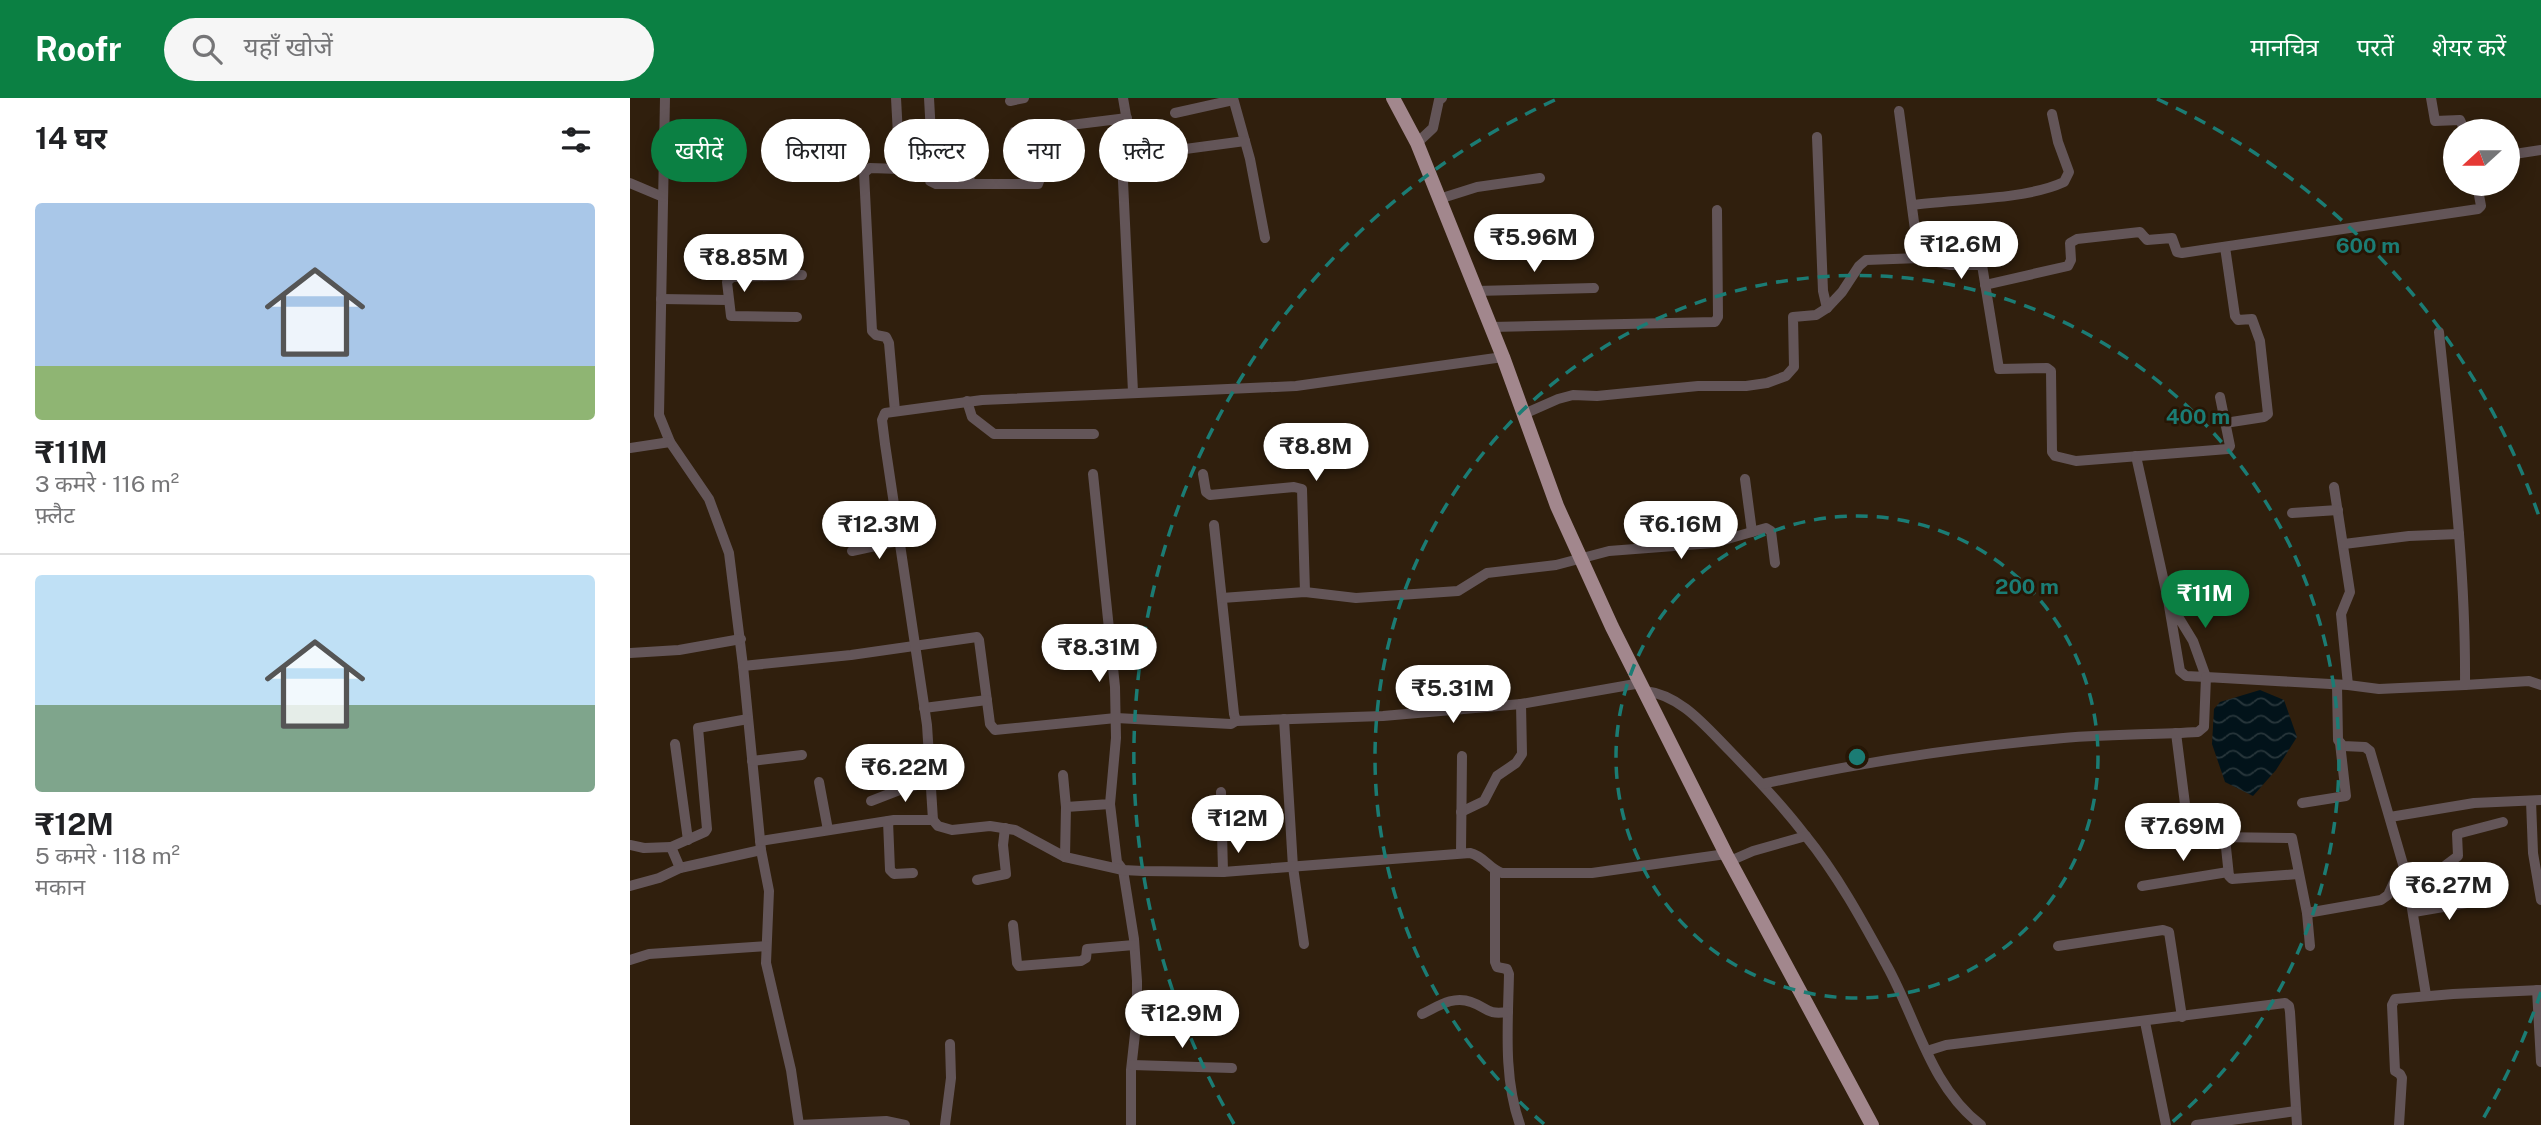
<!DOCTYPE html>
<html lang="hi">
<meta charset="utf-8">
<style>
:root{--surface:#fff;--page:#f6f6f6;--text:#202124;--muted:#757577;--line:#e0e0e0;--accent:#0b8043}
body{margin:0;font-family:"Public Sans","Noto Sans Devanagari",sans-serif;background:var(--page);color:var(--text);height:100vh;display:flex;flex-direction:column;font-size:26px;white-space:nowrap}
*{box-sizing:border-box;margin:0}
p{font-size:23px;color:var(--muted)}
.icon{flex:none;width:38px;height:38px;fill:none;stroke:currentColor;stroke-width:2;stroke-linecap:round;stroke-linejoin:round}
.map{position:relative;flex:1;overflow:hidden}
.drawer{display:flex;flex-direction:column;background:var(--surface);width:630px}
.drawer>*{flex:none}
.hud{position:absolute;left:21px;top:21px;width:665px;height:63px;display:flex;gap:14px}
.needle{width:46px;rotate:249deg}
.tools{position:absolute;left:1813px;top:21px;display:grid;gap:14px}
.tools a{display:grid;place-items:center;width:77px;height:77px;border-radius:50%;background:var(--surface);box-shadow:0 4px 18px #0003;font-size:35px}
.price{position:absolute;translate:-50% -60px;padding:0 16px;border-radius:24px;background:#fff;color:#222;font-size:23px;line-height:46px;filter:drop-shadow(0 2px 4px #0008)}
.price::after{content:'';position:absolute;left:50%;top:42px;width:21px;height:16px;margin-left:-10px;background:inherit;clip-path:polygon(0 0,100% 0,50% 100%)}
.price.current{background:var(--accent);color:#fff}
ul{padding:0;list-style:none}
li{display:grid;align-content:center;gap:14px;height:371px;padding:0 35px}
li+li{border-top:2px solid var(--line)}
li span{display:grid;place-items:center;height:217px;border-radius:7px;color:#555}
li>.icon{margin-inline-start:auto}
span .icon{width:126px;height:126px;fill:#fffc;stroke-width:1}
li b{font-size:30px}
h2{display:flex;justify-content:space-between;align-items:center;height:84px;padding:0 35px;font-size:30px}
.tag{padding:0 24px;border-radius:32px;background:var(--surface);box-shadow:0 4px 18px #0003;font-size:24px;line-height:63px}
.tag.current{background:var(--accent);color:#fff}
header{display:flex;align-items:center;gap:42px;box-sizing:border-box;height:98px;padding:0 35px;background:var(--accent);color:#fff}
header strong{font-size:33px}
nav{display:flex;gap:38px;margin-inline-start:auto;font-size:24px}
.search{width:490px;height:63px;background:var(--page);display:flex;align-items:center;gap:18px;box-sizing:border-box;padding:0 24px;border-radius:38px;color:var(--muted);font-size:26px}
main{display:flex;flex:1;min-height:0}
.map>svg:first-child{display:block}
</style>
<header>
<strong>Roofr</strong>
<div class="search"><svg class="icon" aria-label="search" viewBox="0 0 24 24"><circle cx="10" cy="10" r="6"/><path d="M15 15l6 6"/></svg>यहाँ खोजें</div>
<nav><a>मानचित्र</a><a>परतें</a><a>शेयर करें</a></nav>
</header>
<main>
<section class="drawer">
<h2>14 घर<svg class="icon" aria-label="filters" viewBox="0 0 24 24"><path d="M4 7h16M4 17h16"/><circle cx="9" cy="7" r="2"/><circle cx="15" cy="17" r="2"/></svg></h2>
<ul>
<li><span style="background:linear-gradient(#a9c7e8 75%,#8fb573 0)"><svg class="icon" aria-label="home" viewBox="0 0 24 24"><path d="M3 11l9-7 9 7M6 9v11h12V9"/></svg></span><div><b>₹11M</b><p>3 कमरे · 116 m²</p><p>फ़्लैट</p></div></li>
<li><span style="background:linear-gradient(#bfe0f5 60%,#7fa58c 0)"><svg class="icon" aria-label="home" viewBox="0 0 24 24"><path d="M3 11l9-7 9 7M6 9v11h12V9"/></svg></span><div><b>₹12M</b><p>5 कमरे · 118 m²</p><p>मकान</p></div></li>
</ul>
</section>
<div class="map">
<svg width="1911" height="1027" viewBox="0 0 1911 1027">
<defs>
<pattern id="water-waves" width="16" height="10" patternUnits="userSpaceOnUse" patternTransform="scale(1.75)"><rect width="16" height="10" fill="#02131a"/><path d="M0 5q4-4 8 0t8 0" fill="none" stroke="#28363b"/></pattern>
</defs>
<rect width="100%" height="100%" fill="#301f0d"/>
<polygon fill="url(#water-waves)" points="1630,592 1654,602 1667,639 1646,672 1623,698 1595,684 1582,646 1584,611 1590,604"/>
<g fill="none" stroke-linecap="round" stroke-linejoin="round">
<g stroke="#635558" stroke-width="10">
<polyline points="35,0 29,317 40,344 79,401 99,455 113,568 131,752 139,793 136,865 161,972 169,1027"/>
<polyline points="266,0 268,37"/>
<polyline points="299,0 301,36"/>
<polyline points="493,0 503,58"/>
<polyline points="603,0 620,61 635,140"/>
<polyline points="1801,0 1805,23 1830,22 1835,33"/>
<polyline points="380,3 394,0"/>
<polyline points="1269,13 1286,139 1286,160"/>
<polyline points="545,15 603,2"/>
<polyline points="384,34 497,20"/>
<polyline points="1187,39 1193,193 1197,210"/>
<polyline points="336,44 340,86"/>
<polyline points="787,45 803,30 809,2 812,0"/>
<polyline points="338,57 300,60 300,83 306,86 408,86 411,78 408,31"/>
<polyline points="1878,57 1911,52"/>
<polyline points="0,85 33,99"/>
<polyline points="809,101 847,89 910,80"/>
<path d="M1282,107C1327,101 1395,102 1434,84L1439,74L1428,44L1422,16"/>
<polyline points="1355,187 1438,168 1441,162 1440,145 1447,141 1510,134 1517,142 1542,140 1547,154 1552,155 1848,111 1851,108 1847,86"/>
<polyline points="846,193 964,190"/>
<polyline points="31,201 98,202"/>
<polyline points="167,219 101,218 97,184 102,179 172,177"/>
<polyline points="861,229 1085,224 1088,219 1087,112"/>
<polyline points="503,294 492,62 503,58 615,43"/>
<polyline points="337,303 342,319 364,336 464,336"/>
<polyline points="265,313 259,245 256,239 246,237 242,233 234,75 240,70 299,72"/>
<polyline points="894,316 928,301 943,297 967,298 1068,288 1116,288 1137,285 1156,278 1164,269 1163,219 1186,217 1197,210 1212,194 1229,168 1236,162 1290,160 1321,167 1352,167 1369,271 1417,270 1421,273 1422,354 1425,358 1446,363 1598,351 1600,348 1590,299"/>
<polyline points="1595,325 1634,319 1638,316 1630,243 1622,221 1608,222 1605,218 1595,149"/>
<polyline points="0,350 40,344"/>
<polyline points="1506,358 1538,502 1550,573 1556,578 1576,579 1563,543 1538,502"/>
<polyline points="573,376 576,394 580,397 664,389 672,391 675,494"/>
<polyline points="1115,381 1122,434"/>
<polyline points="1704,389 1720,494 1711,516 1718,587"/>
<polyline points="1662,415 1708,412"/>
<polyline points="584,427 604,616 606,623 753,618 891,606"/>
<polyline points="1714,446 1779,438 1829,436"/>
<polyline points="222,453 268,443"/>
<polyline points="592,500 675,494 726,500 828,493 857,475 926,467 979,453 1083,445 1136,430 1141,433 1145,465"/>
<polyline points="0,555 49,552 111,541"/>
<polyline points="113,568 221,557 347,539 349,542 360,626 365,632 486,620 601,626 606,623"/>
<polyline points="1707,587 1708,642 1713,648 1735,649 1740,653 1777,780 1796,897"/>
<polyline points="1835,587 1899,583 1911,587"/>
<path d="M1015,593C1051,597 1076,629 1100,653C1126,680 1152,707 1175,737C1207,776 1233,824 1257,868C1287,922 1300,988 1351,1027"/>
<polyline points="294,610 357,602"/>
<polyline points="654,621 663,769 674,846"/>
<polyline points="1546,635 1557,722"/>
<polyline points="45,646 58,742"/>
<polyline points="122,663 172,657"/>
<polyline points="236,668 300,660"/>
<polyline points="433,677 436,709"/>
<polyline points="189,684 198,732"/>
<path d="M1132,686C1228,665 1325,650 1423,641C1471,636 1520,637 1568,634L1574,629L1576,579L1718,587L1749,591L1835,587C1836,469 1821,352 1809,234"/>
<polyline points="591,694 593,774"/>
<polyline points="241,703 272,691 302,683"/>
<polyline points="1901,703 1903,755 1911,802"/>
<polyline points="1672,705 1716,698 1710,645"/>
<polyline points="480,706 487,764 493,772 504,841 507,883 507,918 501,972 501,1027"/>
<polyline points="831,714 854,703 867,678 886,665 892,656 891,606 1011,585"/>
<polyline points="1760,719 1844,705 1911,702"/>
<polyline points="303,722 297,627 255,346 252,322 255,315 352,302 666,288 873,259"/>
<polyline points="258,723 260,772 264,776 283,775"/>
<polyline points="1529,724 1566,723 1587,739 1662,740 1677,815 1680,848"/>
<polyline points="1595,740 1599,778 1602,781 1668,776"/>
<path d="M130,743L264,722H303L308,728L322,732L360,728L385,732L435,759L493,772L513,773L593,774L840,755C854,758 859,771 872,775H962L1096,756"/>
<polyline points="0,747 14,750 41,749 50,770 131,752"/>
<polyline points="41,749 75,734 77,731 68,630 118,621"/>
<polyline points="831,755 832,658"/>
<polyline points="435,759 436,709 480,706 486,640 485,589 463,376"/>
<polyline points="1100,763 1123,753 1176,738"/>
<path d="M865,772V864L867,869L877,871L879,876C878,926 873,979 890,1027"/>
<polyline points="347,782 376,776 373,747 375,730"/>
<polyline points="1779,786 1804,781 1813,776 1816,767 1828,758 1827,736 1873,724"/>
<polyline points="0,788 29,780 50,770"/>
<polyline points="1512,788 1598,774"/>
<polyline points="1784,814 1848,803"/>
<polyline points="1677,815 1751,802 1758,797 1764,784 1777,780"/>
<polyline points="383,827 387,865 389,868 451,863 456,860 457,851 504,847"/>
<polyline points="1428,848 1533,832 1539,834 1552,919"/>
<polyline points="0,862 19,856 136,848"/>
<polyline points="1907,892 1911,964"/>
<path d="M792,916C807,909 823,897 841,904C859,910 855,917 878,914"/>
<polyline points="1515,924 1536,1027"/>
<polyline points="1297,953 1316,947 1655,905 1659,908 1660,914 1667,1027"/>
<polyline points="502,967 602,970"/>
<polyline points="169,1027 256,1023 275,1027"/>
<polyline points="315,1027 321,980 320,946"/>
<polyline points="1566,1027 1666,1013"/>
<polyline points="1769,1027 1772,980 1770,976 1765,973 1762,907 1765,901 1823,896 1911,892"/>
</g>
<polyline stroke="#a2878d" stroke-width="14" points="763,0 787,45 873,259 927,408 982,529 1096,756 1242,1027"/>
</g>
<g fill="none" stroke="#1b7c74" stroke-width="3.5" stroke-dasharray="12 9">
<circle cx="1227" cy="659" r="241"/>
<path d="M914 1026A482 482 0 1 1 1540 1026"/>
<path d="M1911 894A723 723 0 0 1 1850 1026M604 1026A723 723 0 0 1 927 1M1527 1A723 723 0 0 1 1911 424"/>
</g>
<circle cx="1227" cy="659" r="10" fill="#1b7c74" stroke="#261605" stroke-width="3.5"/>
<g font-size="21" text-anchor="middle" font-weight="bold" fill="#1b7c74" stroke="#261605" stroke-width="5" stroke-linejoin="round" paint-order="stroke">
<text x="1738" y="155">600 m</text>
<text x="1568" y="326">400 m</text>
<text x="1397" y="496">200 m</text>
</g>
</svg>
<div class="tools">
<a><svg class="needle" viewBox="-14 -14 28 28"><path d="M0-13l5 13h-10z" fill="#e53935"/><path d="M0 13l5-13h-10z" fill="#757577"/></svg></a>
</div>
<b class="price" style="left:904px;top:176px">₹5.96M</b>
<b class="price" style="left:1331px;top:183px">₹12.6M</b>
<b class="price" style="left:114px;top:196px">₹8.85M</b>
<b class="price" style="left:686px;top:385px">₹8.8M</b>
<b class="price" style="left:249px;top:463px">₹12.3M</b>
<b class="price" style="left:1051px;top:463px">₹6.16M</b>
<b class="price current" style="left:1575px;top:532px">₹11M</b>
<b class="price" style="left:469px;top:586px">₹8.31M</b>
<b class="price" style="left:823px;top:627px">₹5.31M</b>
<b class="price" style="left:275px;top:706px">₹6.22M</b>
<b class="price" style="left:608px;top:757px">₹12M</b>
<b class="price" style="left:1553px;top:765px">₹7.69M</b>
<b class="price" style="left:1819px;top:824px">₹6.27M</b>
<b class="price" style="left:552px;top:952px">₹12.9M</b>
<div class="hud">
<a class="tag current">खरीदें</a>
<a class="tag">किराया</a>
<a class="tag">फ़िल्टर</a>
<a class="tag">नया</a>
<a class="tag">फ़्लैट</a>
</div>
</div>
</main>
